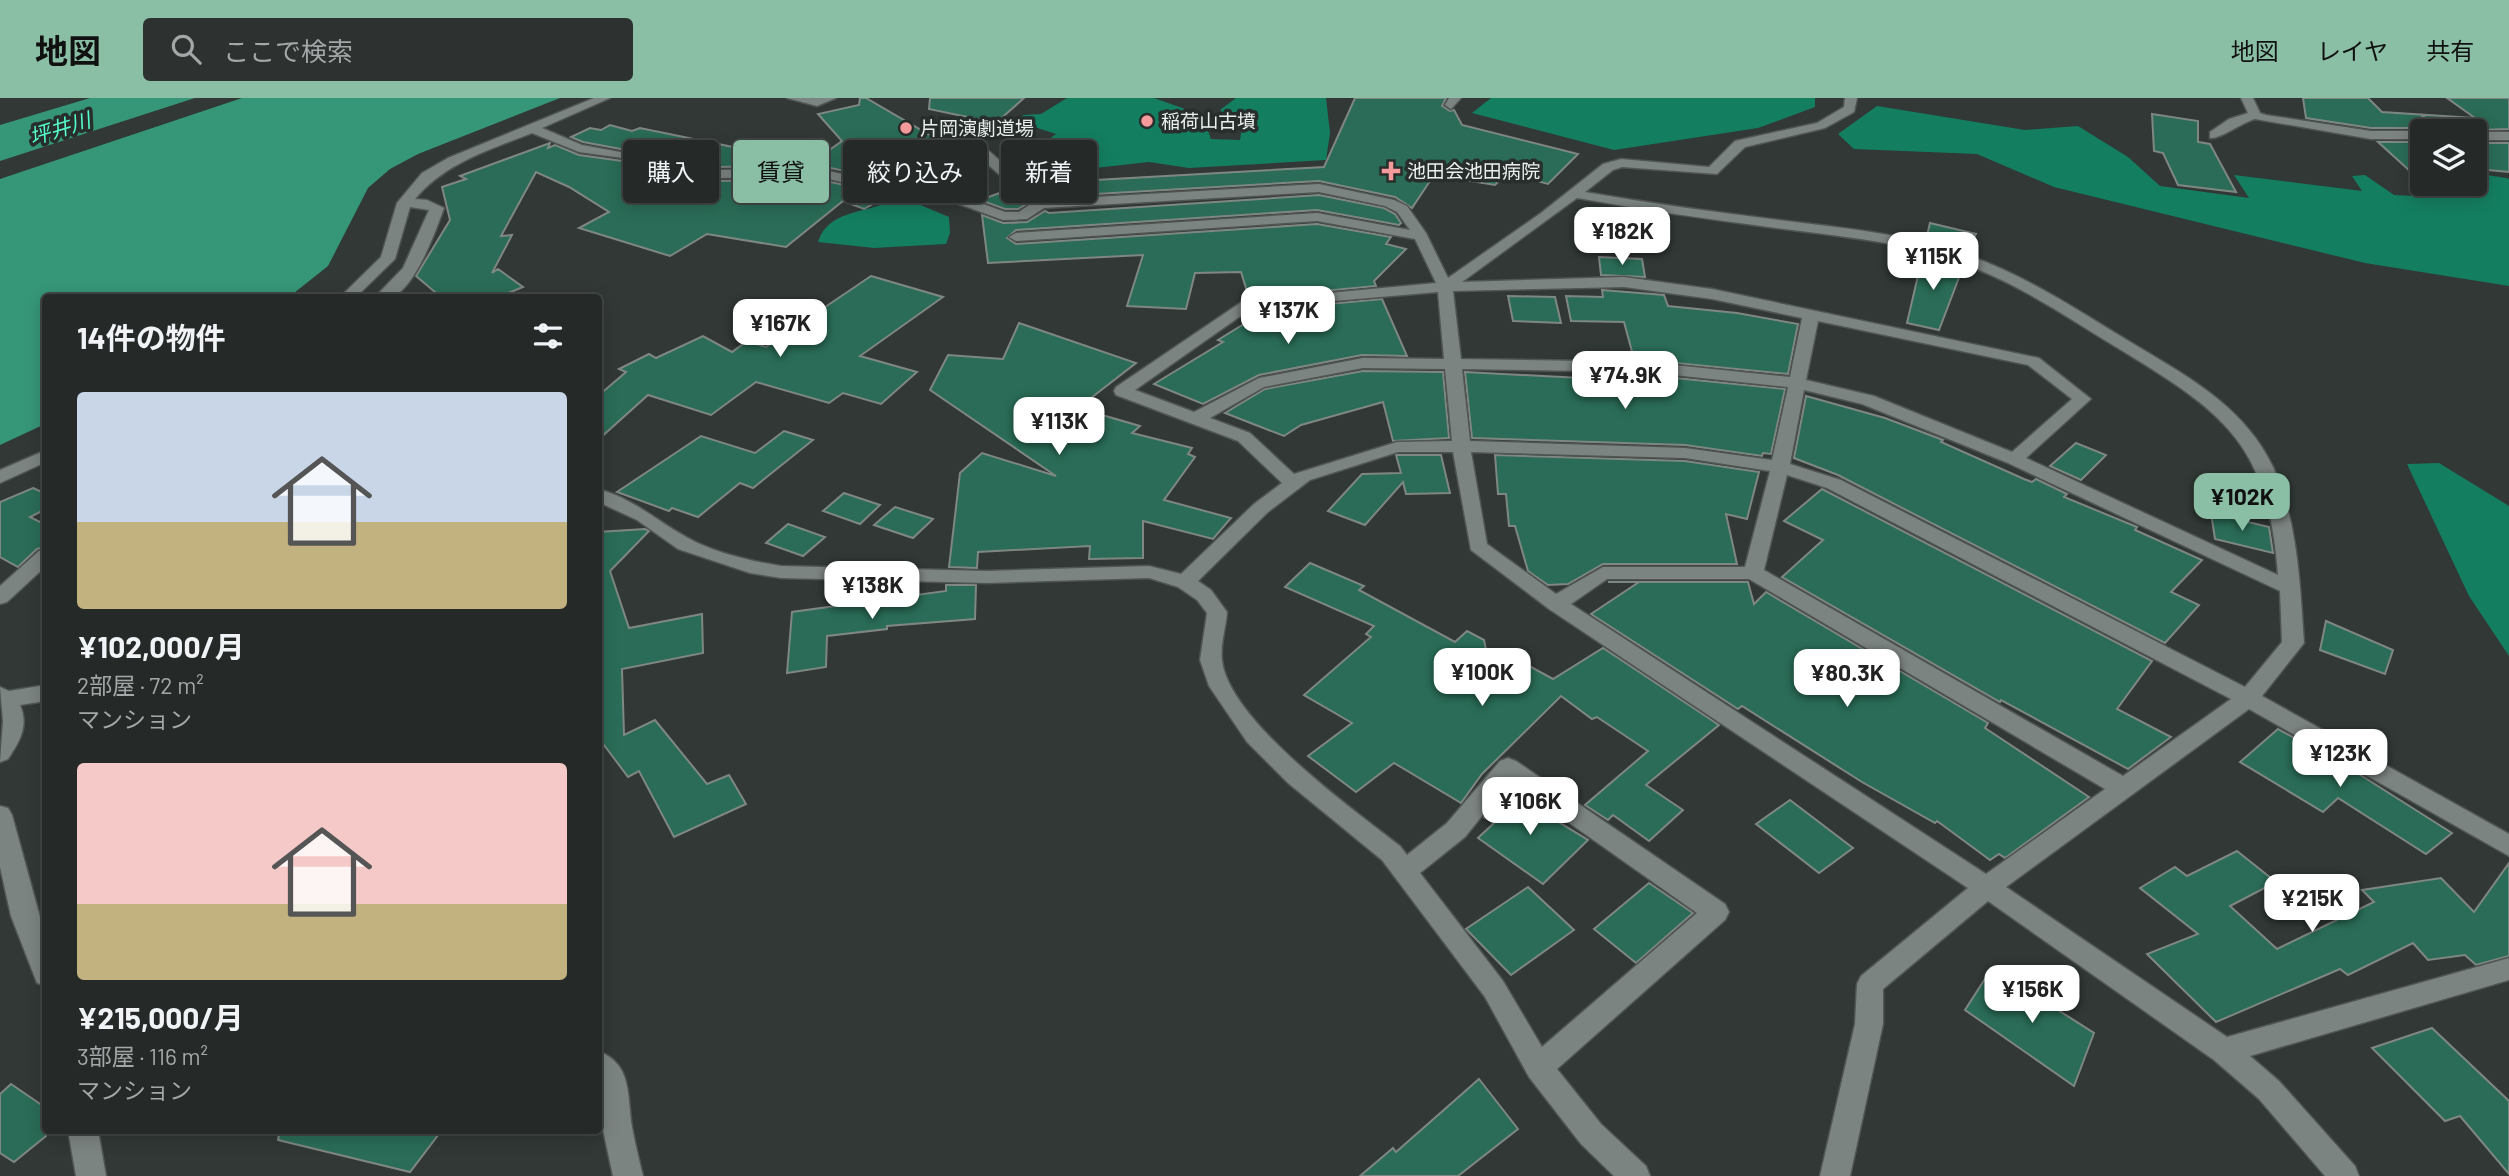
<!DOCTYPE html>
<html lang="ja">
<meta charset="utf-8">
<style>
:root{--surface:#252a28;--page:#2d3230;--text:#f1f3f6;--muted:#a3a7a8;--line:#424645;--accent:#8abfa5}
body{margin:0;font-family:Barlow,"Noto Sans JP",sans-serif;background:var(--page);color:var(--text);height:100vh;display:flex;flex-direction:column;font-size:26px;white-space:nowrap}
*{box-sizing:border-box;margin:0}
p{font-size:23px;color:var(--muted)}
.icon{flex:none;width:38px;height:38px;fill:none;stroke:currentColor;stroke-width:2;stroke-linecap:round;stroke-linejoin:round}
.map{position:relative;flex:1;overflow:hidden}
.details{position:absolute;left:42px;top:196px;width:560px;height:840px;display:flex;flex-direction:column;background:var(--surface);border-radius:7px;box-shadow:0 4px 18px #0003,0 0 0 2px var(--line)}
.details>*{flex:none}
.guide{position:absolute;left:623px;top:42px;width:665px;height:63px;display:flex;gap:14px}
.tools{position:absolute;left:2410px;top:21px;display:grid;gap:14px}
.tools a{display:grid;place-items:center;width:77px;height:77px;border-radius:7px;background:var(--surface);box-shadow:0 4px 18px #0003,0 0 0 2px var(--line);font-size:35px}
.price{position:absolute;translate:-50% -60px;padding:0 16px;border-radius:14px;background:#fff;color:#222;font-size:23px;line-height:46px;filter:drop-shadow(0 2px 4px #0008)}
.price::after{content:'';position:absolute;left:50%;top:42px;width:21px;height:16px;margin-left:-10px;background:inherit;clip-path:polygon(0 0,100% 0,50% 100%)}
.price.on{background:var(--accent);color:#111}
ul{padding:0;list-style:none}
li{display:grid;align-content:center;gap:14px;height:371px;padding:0 35px}
li span{display:grid;place-items:center;height:217px;border-radius:7px;color:#555}
li>.icon{margin-inline-start:auto}
span .icon{width:126px;height:126px;fill:#fffc;stroke-width:1}
li b{font-size:30px}
h2{display:flex;justify-content:space-between;align-items:center;height:84px;padding:0 35px;font-size:30px}
.tag{padding:0 24px;border-radius:7px;background:var(--surface);box-shadow:0 4px 18px #0003,0 0 0 2px var(--line);font-size:24px;line-height:63px}
.tag.on{background:var(--accent);color:#111}
header{display:flex;align-items:center;gap:42px;box-sizing:border-box;height:98px;padding:0 35px;background:var(--accent);color:#111}
header strong{font-size:33px}
nav{display:flex;gap:38px;margin-inline-start:auto;font-size:24px}
.search{width:490px;height:63px;background:var(--page);display:flex;align-items:center;gap:18px;box-sizing:border-box;padding:0 24px;border-radius:7px;color:var(--muted);font-size:26px}
.map>svg:first-child{display:block}
</style>
<header>
<strong>地図</strong>
<div class="search"><svg class="icon" aria-label="search" viewBox="0 0 24 24"><circle cx="10" cy="10" r="6"/><path d="M15 15l6 6"/></svg>ここで検索</div>
<nav><a>地図</a><a>レイヤ</a><a>共有</a></nav>
</header>
<div class="map">
<svg width="2509" height="1078" viewBox="0 0 2509 1078">
<rect width="100%" height="100%" fill="#313835"/>
<g fill="#147e61">
<polygon points="1067,0 1154,0 1202,17 1211,41 1240,42 1242,29 1220,12 1236,0 1326,0 1330,35 1326,62 1189,70 1149,64 1095,70 1065,81 1030,86 1009,74 1010,66 1003,61 1010,52 1030,55 1056,36 1013,22 1024,17 1041,16"/>
<polygon points="1491,0 1815,0 1815,9 1758,30 1614,52 1472,15"/>
<polygon points="1877,8 2025,32 2078,28 2128,59 2160,88 2249,100 2234,77 2362,93 2352,78 2365,77 2394,97 2434,99 2407,72 2422,71 2422,86 2474,86 2475,75 2506,80 2509,81 2509,188 2365,165 2054,89 1977,56 1854,51 1838,36"/>
<path d="M891,103L918,106L949,119L950,135L946,146L874,150L818,144C828,112 863,116 891,103Z"/>
<polygon points="2439,365 2509,408 2509,558 2469,498 2407,366"/>
</g>
<g fill="#369678">
<polygon points="90,0 195,0 0,63 0,27"/>
<polygon points="242,0 560,0 418,56 390,71 368,90 328,168 289,199 46,200 45,326 0,347 0,81"/>
</g>
<g fill="#2a6c57" stroke="#7f8783" stroke-width="2">
<polygon points="860,0 866,0 950,49 906,85 815,67 718,69 583,44 571,39 590,30 601,32 610,27 632,33 640,30 811,65 842,43 818,16 859,7"/>
<polygon points="930,0 1024,0 996,25 929,11"/>
<polygon points="1355,0 1446,0 1442,8 1450,13 1454,12 1462,27 1578,56 1548,86 1507,75 1495,87 1434,77 1412,110 1395,99 1319,83 1079,97 1078,83 1324,69"/>
<polygon points="2303,0 2368,0 2382,14 2475,20 2447,0 2509,0 2509,31 2442,33 2422,17 2422,30 2371,30 2306,20"/>
<polygon points="2152,16 2198,23 2198,44 2210,46 2236,94 2178,87 2163,55 2154,53"/>
<polygon points="2378,44 2422,44 2422,84"/>
<polygon points="550,45 548,50 555,47 579,57 630,64 717,83 815,81 891,96 864,111 843,103 786,149 707,136 670,158 579,130 609,114 569,89 536,74 501,138 512,137 492,175 498,171 523,189 496,200 442,200 416,178 450,122 442,89 466,81 460,78"/>
<polygon points="2474,45 2509,45 2509,74 2488,72 2474,60"/>
<polygon points="1011,91 1028,105 1018,111 1005,111 980,102"/>
<polygon points="1319,97 1384,110 1395,116 1401,125 1399,127 1317,112 1016,132 1007,140 1016,146 1317,126 1391,139 1386,146 1406,151 1374,183 1376,188 1249,200 1241,174 1195,175 1186,211 1127,208 1143,157 988,165 982,117 1003,125 1027,124 1045,113 1049,115"/>
<polygon points="1930,125 1976,136 1965,154 1926,142"/>
<polygon points="1923,156 1963,169 1939,232 1907,225"/>
<polygon points="1599,159 1642,161 1645,179 1601,177"/>
<polygon points="871,178 943,199 860,258 917,274 881,306 843,295 829,305 756,284 711,317 648,297 598,342 598,298 626,274 619,271 649,256 656,260 703,238 732,254 747,243 766,249"/>
<polygon points="1602,192 1664,197 1668,208 1737,215 1798,226 1788,276 1634,261 1624,224 1571,223 1566,198 1603,199"/>
<polygon points="1508,198 1555,199 1561,225 1513,223"/>
<polygon points="1382,201 1407,258 1362,257 1259,277 1203,306 1154,286 1223,244 1218,242 1263,214 1253,213"/>
<polygon points="1019,225 1136,265 1078,310 1140,328 1132,335 1192,350 1188,356 1195,359 1164,402 1231,420 1213,441 1143,423 1143,460 1089,461 1090,448 978,454 977,470 949,469 960,375 982,355 1056,378 930,292 948,257 1003,261"/>
<polygon points="1363,273 1443,274 1449,340 1393,343 1383,304 1301,327 1284,338 1225,315 1265,291"/>
<polygon points="1465,274 1639,283 1638,276 1645,277 1785,291 1771,356 1763,355 1762,358 1685,347 1472,340"/>
<polygon points="1806,298 1885,320 1943,342 1941,344 2024,381 2032,384 2036,381 2067,396 2064,399 2137,429 2135,432 2202,462 2171,494 2199,507 2165,545 1838,377 1794,360"/>
<polygon points="784,333 813,342 753,390 740,385 698,419 672,410 669,413 617,394 701,338 755,355"/>
<polygon points="2076,345 2106,357 2081,382 2050,368"/>
<polygon points="1396,357 1441,357 1450,395 1406,396 1403,384 1365,427 1328,413 1362,376 1401,375"/>
<polygon points="1495,357 1685,363 1759,374 1747,421 1726,416 1737,466 1603,466 1568,486 1548,487 1528,473 1515,428 1509,428 1506,396 1498,396"/>
<polygon points="33,390 46,396 46,411 30,419 46,427 46,449 37,451 18,469 0,459 0,404"/>
<polygon points="1822,391 2152,563 2117,611 2171,639 2128,671 2001,602 2000,604 1782,479 1823,442 1784,423"/>
<polygon points="844,395 880,407 860,426 823,413"/>
<polygon points="895,409 933,421 913,440 874,427"/>
<polygon points="2211,415 2269,429 2273,455 2215,441"/>
<polygon points="788,426 825,439 803,458 766,445"/>
<polygon points="645,431 649,433 610,473 629,530 702,516 703,555 622,571 624,637 655,622 707,686 729,677 746,706 674,739 639,673 628,679 598,639 598,434"/>
<polygon points="1310,465 1364,488 1359,492 1455,544 1467,533 1484,542 1488,561 1511,558 1553,581 1603,550 1719,627 1646,687 1683,712 1649,743 1613,717 1608,722 1585,707 1648,653 1597,619 1592,621 1561,598 1482,676 1461,705 1394,665 1356,694 1308,658 1352,625 1304,597 1371,539 1366,536 1374,528 1285,489"/>
<polygon points="1608,484 1748,484 1754,506 1766,494 1988,625 1985,630 2089,699 2005,760 1999,756 1990,762 1937,723 1935,725 1862,684 1742,608 1738,611 1591,516 1639,484"/>
<polygon points="946,487 976,487 975,521 887,528 887,531 827,538 826,569 787,575 792,514 946,493"/>
<polygon points="2326,523 2393,552 2385,576 2320,552"/>
<polygon points="2278,631 2362,678 2452,735 2426,756 2338,700 2323,714 2240,664"/>
<polygon points="1506,692 1588,742 1543,786 1478,740 1494,725 1484,719"/>
<polygon points="1790,702 1853,750 1819,775 1756,726"/>
<polygon points="2237,753 2276,784 2230,808 2277,851 2374,804 2362,792 2441,780 2474,814 2509,765 2509,858 2476,867 2465,857 2428,862 2413,845 2348,877 2340,871 2216,924 2147,856 2198,836 2140,790 2175,769 2187,778"/>
<polygon points="1649,785 1693,815 1636,865 1594,831"/>
<polygon points="1528,789 1574,832 1511,877 1466,831"/>
<polygon points="1992,870 2094,935 2074,988 1965,912"/>
<polygon points="2432,930 2509,1003 2509,1076 2460,1018 2445,1023 2372,950"/>
<polygon points="1479,981 1518,1031 1458,1078 1360,1078 1393,1050 1396,1054"/>
<polygon points="11,986 46,1010 46,1038 14,1064 0,1055 0,996"/>
<polygon points="280,1032 442,1032 410,1074 278,1042"/>
</g>
<g fill="none" stroke-linecap="round" stroke-linejoin="round">
<defs>
<g id="minor">
<path d="M594,0H610L542,30L582,47L718,72L815,70L878,84L948,93L1005,114H1019L1032,105L970,51L953,45V39L980,45L1044,102L1319,86L1394,102L1407,108L1426,135L1448,180L1541,115L1603,66L1621,61L1709,69L1735,43L1817,25L1844,9L1845,0H1857L1854,14L1825,30L1745,49L1717,76L1622,69L1613,72L1585,94C1649,105 1714,114 1779,122C1843,130 1909,136 1970,158C2032,180 2086,218 2142,251C2194,282 2246,312 2273,369C2298,424 2300,486 2304,545L2262,598L2509,736V758L2249,611L2006,789L2227,939L2509,860V882L2250,958L2279,983L2355,1068L2359,1078H2325L2259,1001L2214,962L1988,803L1883,891V926L1850,1078H1820L1855,926L1857,886L1861,878L1968,790L1549,511L1471,452L1453,354H1398L1310,382L1268,414L1198,483L1211,492L1227,514C1226,529 1220,547 1222,562C1228,622 1354,712 1400,748L1407,757L1447,725L1500,663L1508,660L1516,663L1725,806L1729,814L1725,822L1557,971L1601,1026L1646,1068L1650,1078H1614L1581,1046L1529,979L1485,899L1382,762L1288,685L1247,644L1209,588L1200,562L1207,515L1197,502L1178,489L1149,480L987,485L781,480L750,475L678,451L637,422L598,404V391C633,400 658,424 688,440C715,455 751,463 781,468L987,473L1149,468L1181,476L1254,406L1282,385L1238,343L1116,297L1114,293L1116,289L1243,203L1436,185L1415,141L1317,123L1016,143L1009,139L1016,135L1317,115L1410,132L1397,114L1385,108L1319,94L1044,110L1027,121L1003,122L945,101L878,92L815,78L718,80L630,61L579,54L532,35C489,52 445,65 415,101L427,102L444,110C436,132 415,192 390,200C386,201 378,200 374,200L403,170L429,112L410,109L395,161L355,200H339L381,159L397,105L422,75L448,60ZM1577,100C1643,112 1709,121 1776,130C1837,138 1899,143 1958,164C2017,184 2068,220 2121,252C2226,316 2268,346 2278,477L2026,360L2091,301L2039,260L1712,191L1624,179L1462,184ZM1624,189L1712,201L1802,220L1790,279L1645,264L1461,261L1453,193ZM1438,194L1444,261L1363,260L1259,280L1194,314L1135,292L1252,210ZM1818,223L2028,267L2072,301L2012,354L1874,298L1806,282ZM1363,270L1445,271L1452,343L1397,344L1294,376L1250,335L1210,320L1264,289ZM1462,271L1645,274L1788,289L1772,362L1685,350L1470,343ZM1804,292L1862,306L2008,365L2280,493L2282,544L2245,589L1841,382L1790,366ZM1471,354L1685,360L1770,373L1745,469H1603L1556,496L1487,446ZM1787,377L1827,390L2231,601L2123,678L1764,472ZM1607,481H1749L2105,691L1986,776L1571,506ZM1510,683L1697,815L1542,949L1503,883L1420,775L1465,739Z"/>
<polygon points="787,0 836,0 817,8"/>
<polygon points="1449,0 1461,0 1451,11 1445,7"/>
<path d="M2241,0H2253L2260,15L2266,17L2371,33H2422V41H2371L2255,21C2241,25 2221,41 2210,40V34L2229,21L2248,15Z"/>
<rect x="2474" y="34" width="35" height="8"/>
<polygon points="46,352 46,364 0,385 0,372"/>
<polygon points="46,451 46,468 7,504 0,506 0,488 39,453"/>
<path d="M46,587V603L20,607C29,628 20,643 8,661L0,664L3,623L0,589L9,593Z"/>
<polygon points="0,708 8,710 12,717 46,841 46,888 37,885 11,818 0,769"/>
<path d="M598,953C633,966 627,999 632,1029C635,1045 639,1062 643,1078H613L602,1027Z"/>
<polygon points="68,1032 98,1032 106,1078 76,1078"/>
</g>
</defs>
<use href="#minor" stroke="#505552" stroke-width="3"/>
<use href="#minor" fill="#7c8481" fill-rule="evenodd"/>
</g>
<g fill="#f59b9c" stroke="#272e2b" stroke-width="2.5">
<circle cx="1147" cy="23" r="7"/>
<circle cx="906" cy="30" r="7"/>
<path d="M1387.5 62.5h7v7h7v7h-7v7h-7v-7h-7v-7h7z"/>
</g>
<g text-anchor="middle" stroke-width="7" stroke-linejoin="round" paint-order="stroke">
<g font-size="19" fill="#ebefed" stroke="#272e2b" text-anchor="start">
<text x="1161" y="30">稲荷山古墳</text>
<text x="920" y="37">片岡演劇道場</text>
<text x="1407" y="80">池田会池田病院</text>
</g>
<g font-size="21" font-style="italic" fill="#54fdcb" stroke="#272e2b">
<text transform="translate(60 31) rotate(-17)" y="7">坪井川</text>
</g>
</g>
</svg>
<div class="tools">
<a><svg class="icon" aria-label="layers" viewBox="0 0 24 24"><path d="M12 4l9 5-9 5-9-5zM3 14l9 5 9-5"/></svg></a>
</div>
<b class="price" style="left:1622px;top:169px">¥182K</b>
<b class="price" style="left:1933px;top:194px">¥115K</b>
<b class="price" style="left:1288px;top:248px">¥137K</b>
<b class="price" style="left:780px;top:261px">¥167K</b>
<b class="price" style="left:1625px;top:313px">¥74.9K</b>
<b class="price" style="left:1059px;top:359px">¥113K</b>
<b class="price on" style="left:2242px;top:435px">¥102K</b>
<b class="price" style="left:872px;top:523px">¥138K</b>
<b class="price" style="left:1482px;top:610px">¥100K</b>
<b class="price" style="left:1847px;top:611px">¥80.3K</b>
<b class="price" style="left:2340px;top:691px">¥123K</b>
<b class="price" style="left:1530px;top:739px">¥106K</b>
<b class="price" style="left:2312px;top:836px">¥215K</b>
<b class="price" style="left:2032px;top:927px">¥156K</b>
<div class="guide">
<a class="tag">購入</a>
<a class="tag on">賃貸</a>
<a class="tag">絞り込み</a>
<a class="tag">新着</a>
</div>
<section class="details">
<h2>14件の物件<svg class="icon" aria-label="filters" viewBox="0 0 24 24"><path d="M4 7h16M4 17h16"/><circle cx="9" cy="7" r="2"/><circle cx="15" cy="17" r="2"/></svg></h2>
<ul>
<li><span style="background:linear-gradient(#c9d6e8 60%,#c2b280 0)"><svg class="icon" aria-label="home" viewBox="0 0 24 24"><path d="M3 11l9-7 9 7M6 9v11h12V9"/></svg></span><div><b>¥102,000/月</b><p>2部屋 · 72 m²</p><p>マンション</p></div></li>
<li><span style="background:linear-gradient(#f6c9c9 65%,#c2b280 0)"><svg class="icon" aria-label="home" viewBox="0 0 24 24"><path d="M3 11l9-7 9 7M6 9v11h12V9"/></svg></span><div><b>¥215,000/月</b><p>3部屋 · 116 m²</p><p>マンション</p></div></li>
</ul>
</section>
</div>
